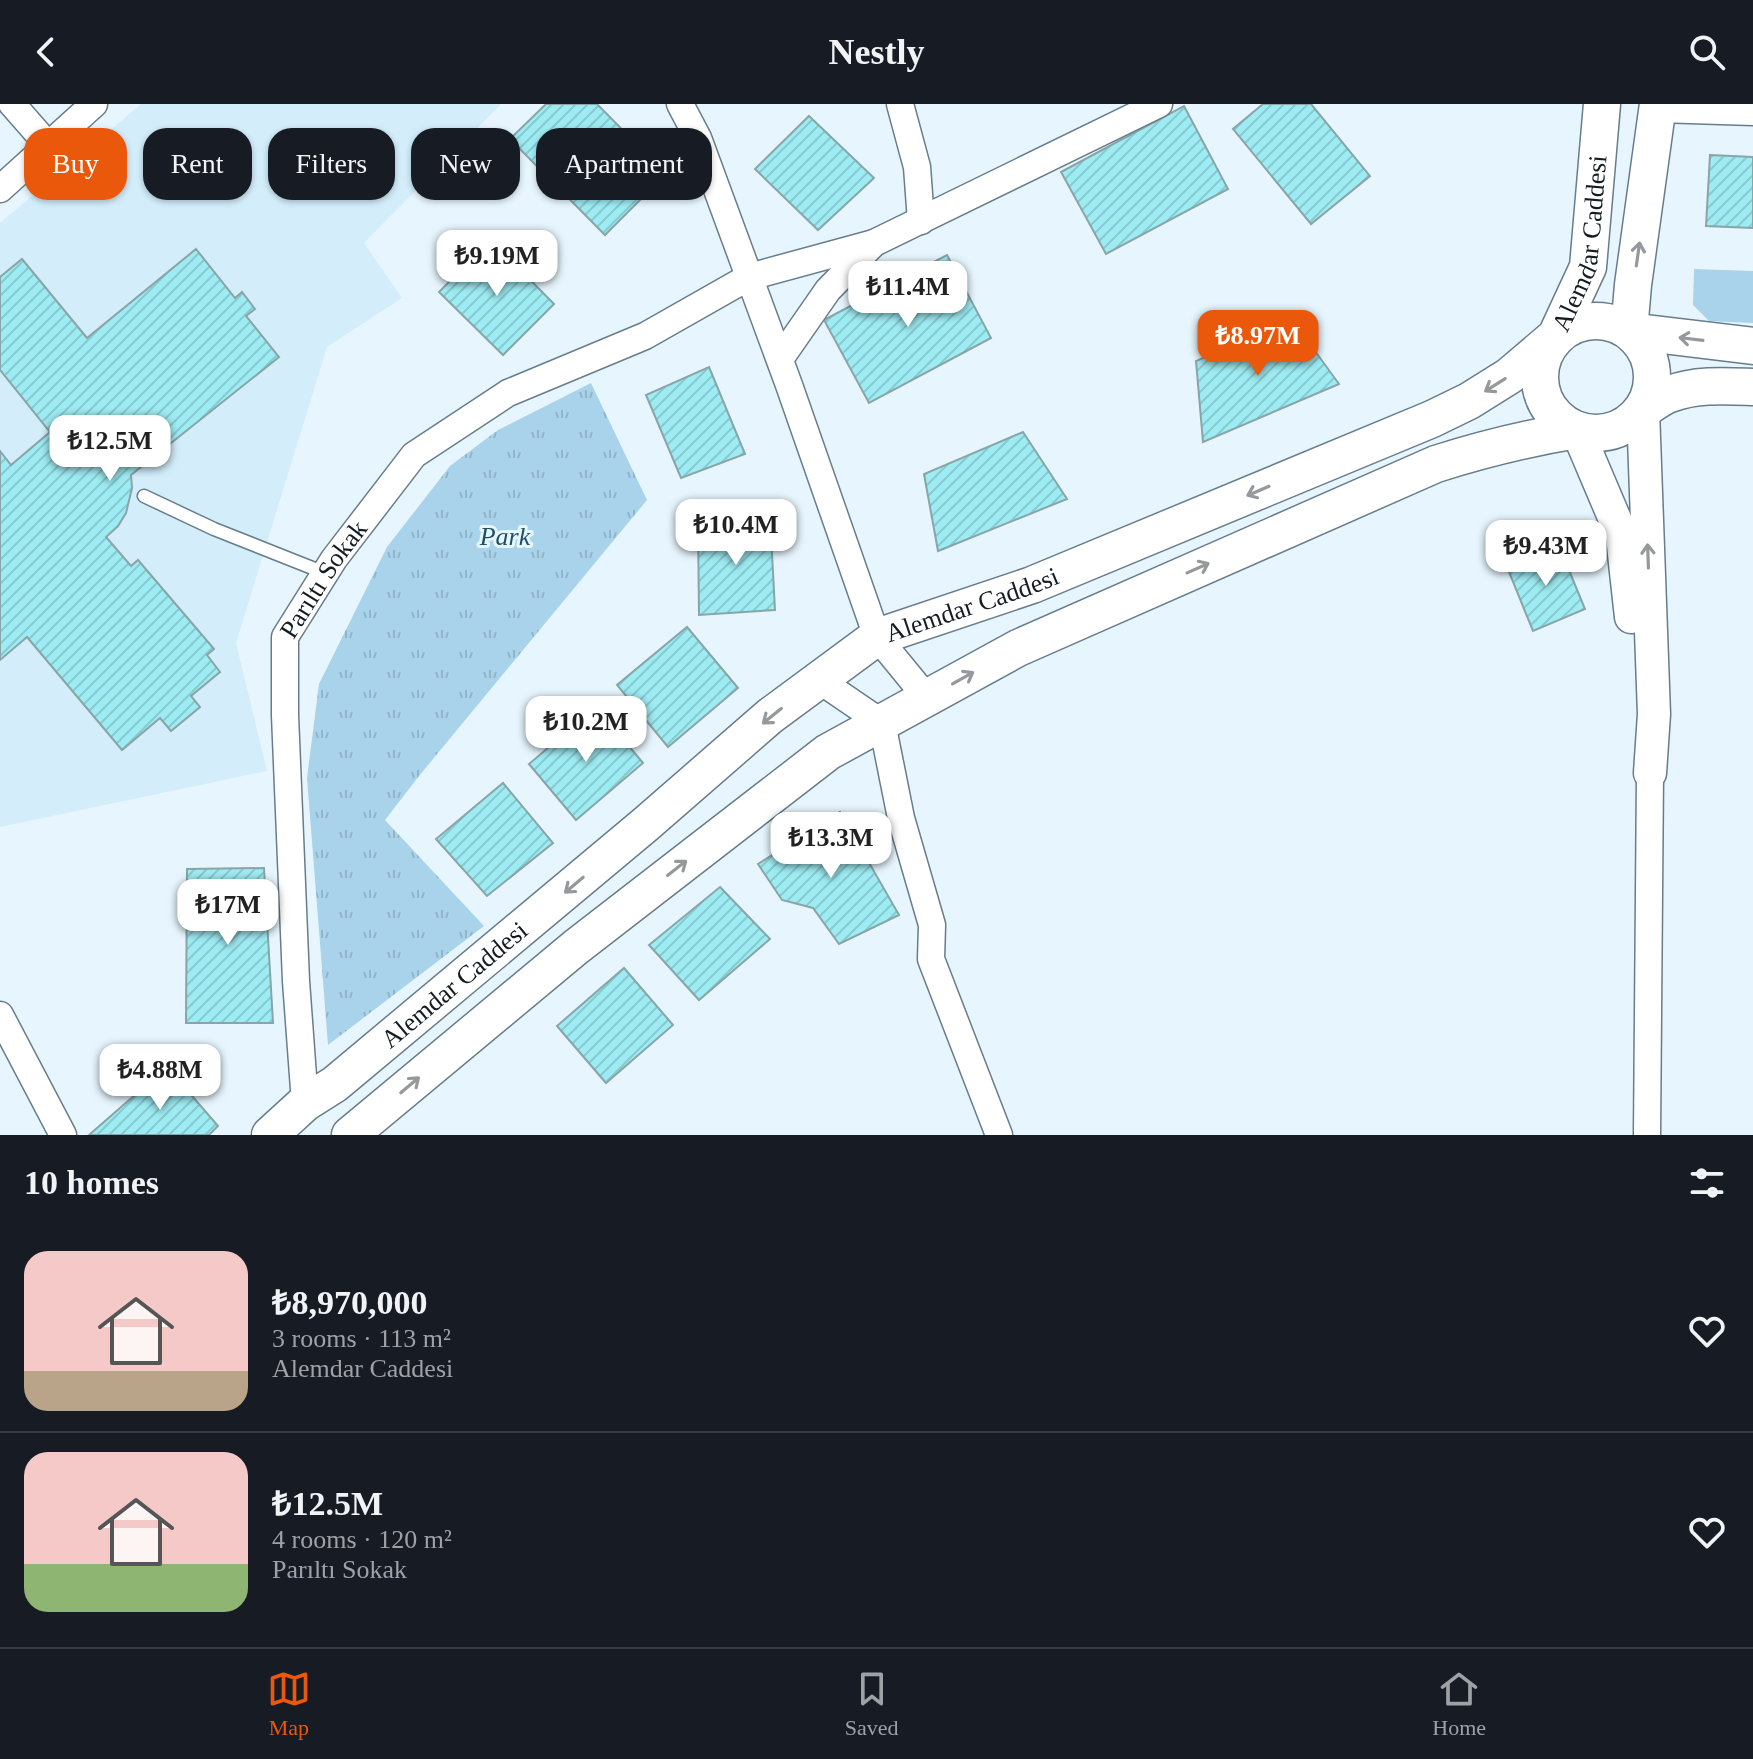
<!DOCTYPE html>
<meta charset="utf-8">
<style>
:root{--surface:#171b24;--page:#20242c;--text:#f1f3f6;--muted:#9ea1a6;--line:#363941;--accent:#ea580c}
body{margin:0;font-family:"Times New Roman",serif;background:var(--page);color:var(--text);height:100vh;display:flex;flex-direction:column;font-size:30px;white-space:nowrap}
*{box-sizing:border-box;margin:0}
p{font-size:26px;color:var(--muted)}
.icon{flex:none;width:44px;height:44px;fill:none;stroke:currentColor;stroke-width:2;stroke-linecap:round;stroke-linejoin:round}
.map{position:relative;height:1031px;overflow:hidden}
.details{display:flex;flex-direction:column;background:var(--surface);flex:1}
.details>*{flex:none}
.guide{position:absolute;left:24px;top:24px;width:800px;height:72px;display:flex;gap:16px}
.price{position:absolute;translate:-50% -68px;padding:0 18px;border-radius:16px;background:#fff;color:#222;font-size:26px;line-height:52px;filter:drop-shadow(0 2px 4px #0008)}
.price::after{content:'';position:absolute;left:50%;top:48px;width:24px;height:18px;margin-left:-12px;background:inherit;clip-path:polygon(0 0,100% 0,50% 100%)}
.price.on{background:var(--accent);color:#fff}
ul{padding:0;list-style:none}
li{display:flex;align-items:center;gap:24px;height:200px;padding:0 24px}
li+li{border-top:2px solid var(--line)}
li span{display:grid;place-items:center;flex:none;width:224px;height:160px;border-radius:24px;color:#555}
li>.icon{margin-inline-start:auto}
span .icon{width:96px;height:96px;fill:#fffc;stroke-width:1}
li b{font-size:34px}
h2{display:flex;justify-content:space-between;align-items:center;height:96px;padding:0 24px;font-size:34px}
.chip{padding:0 28px;border-radius:24px;background:var(--surface);box-shadow:0 2px 6px #0004;font-size:28px;line-height:72px}
.chip.on{background:var(--accent);color:#fff}
header{display:flex;justify-content:space-between;align-items:center;height:104px;padding:0 24px;background:var(--surface);font-size:36px;font-weight:600}
.dock{display:flex;justify-content:space-around;align-items:center;height:112px;border-top:2px solid var(--line);background:var(--surface);font-size:22px;color:var(--muted)}
.dock a{display:grid;justify-items:center;gap:4px}
.dock .on{color:var(--accent)}
.map>svg:first-child{display:block}
</style>
<header><svg class="icon" aria-label="back" viewBox="0 0 24 24"><path d="M15 5l-7 7 7 7"/></svg>Nestly<svg class="icon" aria-label="search" viewBox="0 0 24 24"><circle cx="10" cy="10" r="6"/><path d="M15 15l6 6"/></svg></header>
<div class="map">
<svg width="1753" height="1031" viewBox="0 0 1753 1031">
<defs>
<pattern id="park-tufts" width="24" height="20" patternUnits="userSpaceOnUse" patternTransform="scale(2)"><rect width="24" height="20" fill="#a9d3ea"/><path d="M3 7l-1-3M5 7V3M7 7l1-3M15 17l-1-3M17 17v-4M19 17l1-3" fill="none" stroke="#91b5c8"/></pattern>
<pattern id="building-hatch" width="6" height="6" patternUnits="userSpaceOnUse" patternTransform="scale(2)"><rect width="6" height="6" fill="#9eecf3"/><path d="M-1 1l2-2M0 6l6-6M5 7l2-2" fill="none" stroke="#87cad0"/></pattern>
</defs>
<rect width="100%" height="100%" fill="#e7f6fe"/>
<polygon fill="#d3edfb" points="141,0 501,0 364,139 402,194 327,243 236,539 267,667 0,723 0,119"/>
<polygon fill="#a9d3ea" points="1694,165 1753,167 1753,219 1709,217 1693,201"/>
<polygon fill="url(#park-tufts)" points="591,279 647,396 419,672 385,716 484,822 328,941 307,674 319,580 387,443 450,362 498,326"/>
<g fill="url(#building-hatch)" stroke="#88a5a8" stroke-width="2">
<polygon points="546,0 597,0 666,70 605,131 510,35"/>
<polygon points="1263,0 1311,0 1370,72 1311,120 1233,25"/>
<polygon points="1184,2 1228,85 1106,150 1061,68"/>
<polygon points="809,12 874,74 818,126 755,65"/>
<polygon points="1710,51 1753,53 1753,124 1706,122"/>
<polygon points="491,136 554,200 503,251 439,188"/>
<polygon points="196,145 235,194 242,188 255,205 246,212 279,253 131,371 132,384 126,409 118,422 106,433 131,462 138,456 214,545 207,551 220,568 191,592 200,603 171,627 160,614 122,646 27,533 0,556 0,347 11,361 50,328 0,266 0,173 22,155 87,234"/>
<polygon points="947,151 991,234 869,299 824,216"/>
<polygon points="1291,214 1339,280 1203,338 1196,257"/>
<polygon points="709,263 745,350 681,374 646,291"/>
<polygon points="1023,328 1067,395 938,447 924,370"/>
<polygon points="770,413 775,506 699,511 698,421"/>
<polygon points="1559,442 1585,505 1533,527 1507,463"/>
<polygon points="687,523 738,584 668,643 617,581"/>
<polygon points="596,603 643,659 576,716 529,660"/>
<polygon points="503,679 553,739 487,792 436,735"/>
<polygon points="840,708 899,811 839,840 813,804 782,796 758,760"/>
<polygon points="264,764 273,919 186,919 187,765"/>
<polygon points="720,783 770,835 699,896 649,841"/>
<polygon points="624,864 673,921 606,979 557,922"/>
<polygon points="167,963 218,1022 209,1031 89,1031"/>
</g>
<g fill="none" stroke-linecap="round" stroke-linejoin="round">
<defs>
<polyline id="service" points="144,392 214,425 325,469"/>
<g id="minor">
<polyline points="12,0 48,41"/>
<polyline points="680,0 698,34 789,281 877,533 927,594"/>
<polyline points="900,0 917,63 921,117"/>
<polyline points="1658,5 1753,8"/>
<polyline points="0,85 94,0"/>
<polyline points="780,255 828,186 874,139"/>
<polyline points="819,576 882,619 901,714 932,821 931,855 999,1031"/>
<polyline points="0,911 63,1031"/>
<path id="s1" d="M305,999L296,877L285,611V533L334,455L414,351L508,289L645,232L749,173L874,139L1159,0"/>
<polyline points="1647,1031 1650,669"/>
</g>
<g id="tertiary">
<polyline points="1643,306 1654,610 1650,669"/>
<polyline points="1577,326 1622,432 1631,513"/>
</g>
<g id="secondary">
<circle cx="1596" cy="273" r="56"/>
<polyline points="1629,227 1633,181 1658,0"/>
<polyline points="1629,227 1753,242"/>
<path d="M1643,306C1651,301 1661,293 1670,290C1696,280 1726,282 1753,283"/>
<path id="s2" d="M270,1031L305,999L335,980L646,720L770,612L877,533L1032,481L1432,315L1469,297L1509,272L1556,232L1588,163L1602,0"/>
<path d="M350,1031L576,843L828,648L1018,544L1436,360C1483,345 1528,334 1577,326"/>
</g>
</defs>
<use href="#service" stroke="#677d8a" stroke-width="15"/>
<use href="#minor" stroke="#677d8a" stroke-width="29"/>
<use href="#tertiary" stroke="#677d8a" stroke-width="35"/>
<use href="#secondary" stroke="#677d8a" stroke-width="39"/>
<use href="#service" stroke="#fff" stroke-width="12"/>
<use href="#minor" stroke="#fff" stroke-width="26"/>
<use href="#tertiary" stroke="#fff" stroke-width="32"/>
<use href="#secondary" stroke="#fff" stroke-width="36"/>
</g>
<defs><path id="oneway-shaft" d="M-6 0H5M1.5-3L5.5 0L1.5 3" fill="none" stroke-width="1.6" stroke-linecap="round" stroke-linejoin="round" transform="scale(2)"/></defs>
<g stroke="#95999b">
<use href="#oneway-shaft" transform="translate(1638 150) rotate(-82)"/>
<use href="#oneway-shaft" transform="translate(1691 235) rotate(-173)"/>
<use href="#oneway-shaft" transform="translate(1495 281) rotate(148)"/>
<use href="#oneway-shaft" transform="translate(1258 387) rotate(157)"/>
<use href="#oneway-shaft" transform="translate(1648 452) rotate(-92)"/>
<use href="#oneway-shaft" transform="translate(1198 464) rotate(-24)"/>
<use href="#oneway-shaft" transform="translate(963 574) rotate(-29)"/>
<use href="#oneway-shaft" transform="translate(772 612) rotate(141)"/>
<use href="#oneway-shaft" transform="translate(677 764) rotate(-38)"/>
<use href="#oneway-shaft" transform="translate(574 781) rotate(140)"/>
<use href="#oneway-shaft" transform="translate(410 981) rotate(-40)"/>
</g>
<g text-anchor="middle" stroke-width="6" stroke-linejoin="round" paint-order="stroke">
<g font-size="26" fill="#131c21" stroke="#e7f6fe">
<text dy="9" stroke="none"><textPath href="#s2" startOffset="1630">Alemdar Caddesi</textPath></text>
<text dy="9" stroke="none"><textPath href="#s1" startOffset="536">Parıltı Sokak</textPath></text>
<text dy="9" stroke="none"><textPath href="#s2" startOffset="886">Alemdar Caddesi</textPath></text>
<text dy="9" stroke="none"><textPath href="#s2" startOffset="238">Alemdar Caddesi</textPath></text>
</g>
<g font-size="26" font-style="italic" fill="#1f4f65" stroke="#e7f6fe">
<text x="505" y="441">Park</text>
</g>
</g>
</svg>
<b class="price" style="left:497px;top:194px">₺9.19M</b>
<b class="price" style="left:908px;top:225px">₺11.4M</b>
<b class="price on" style="left:1258px;top:274px">₺8.97M</b>
<b class="price" style="left:110px;top:379px">₺12.5M</b>
<b class="price" style="left:736px;top:463px">₺10.4M</b>
<b class="price" style="left:1546px;top:484px">₺9.43M</b>
<b class="price" style="left:586px;top:660px">₺10.2M</b>
<b class="price" style="left:831px;top:776px">₺13.3M</b>
<b class="price" style="left:228px;top:843px">₺17M</b>
<b class="price" style="left:160px;top:1008px">₺4.88M</b>
<div class="guide">
<a class="chip on">Buy</a>
<a class="chip">Rent</a>
<a class="chip">Filters</a>
<a class="chip">New</a>
<a class="chip">Apartment</a>
</div>
</div>
<section class="details">
<h2>10 homes<svg class="icon" aria-label="filters" viewBox="0 0 24 24"><path d="M4 7h16M4 17h16"/><circle cx="9" cy="7" r="2"/><circle cx="15" cy="17" r="2"/></svg></h2>
<ul>
<li><span style="background:linear-gradient(#f6c9c9 75%,#b9a48a 0)"><svg class="icon" aria-label="home" viewBox="0 0 24 24"><path d="M3 11l9-7 9 7M6 9v11h12V9"/></svg></span><div><b>₺8,970,000</b><p>3 rooms · 113 m²</p><p>Alemdar Caddesi</p></div><svg class="icon" aria-label="heart" viewBox="0 0 24 24"><path d="M12 20l-8-8c-3-5 5-10 8-4 3-6 11-1 8 4z"/></svg></li>
<li><span style="background:linear-gradient(#f6c9c9 70%,#8fb573 0)"><svg class="icon" aria-label="home" viewBox="0 0 24 24"><path d="M3 11l9-7 9 7M6 9v11h12V9"/></svg></span><div><b>₺12.5M</b><p>4 rooms · 120 m²</p><p>Parıltı Sokak</p></div><svg class="icon" aria-label="heart" viewBox="0 0 24 24"><path d="M12 20l-8-8c-3-5 5-10 8-4 3-6 11-1 8 4z"/></svg></li>
</ul>
</section>
<nav class="dock">
<a class="on"><svg class="icon" aria-label="map" viewBox="0 0 24 24"><path d="M3 6l6-2 6 2 6-2v14l-6 2-6-2-6 2zM9 4v14M15 6v14"/></svg>Map</a>
<a><svg class="icon" aria-label="saved" viewBox="0 0 24 24"><path d="M7 4h10v16l-5-4-5 4z"/></svg>Saved</a>
<a><svg class="icon" aria-label="home" viewBox="0 0 24 24"><path d="M3 11l9-7 9 7M6 9v11h12V9"/></svg>Home</a>
</nav>
